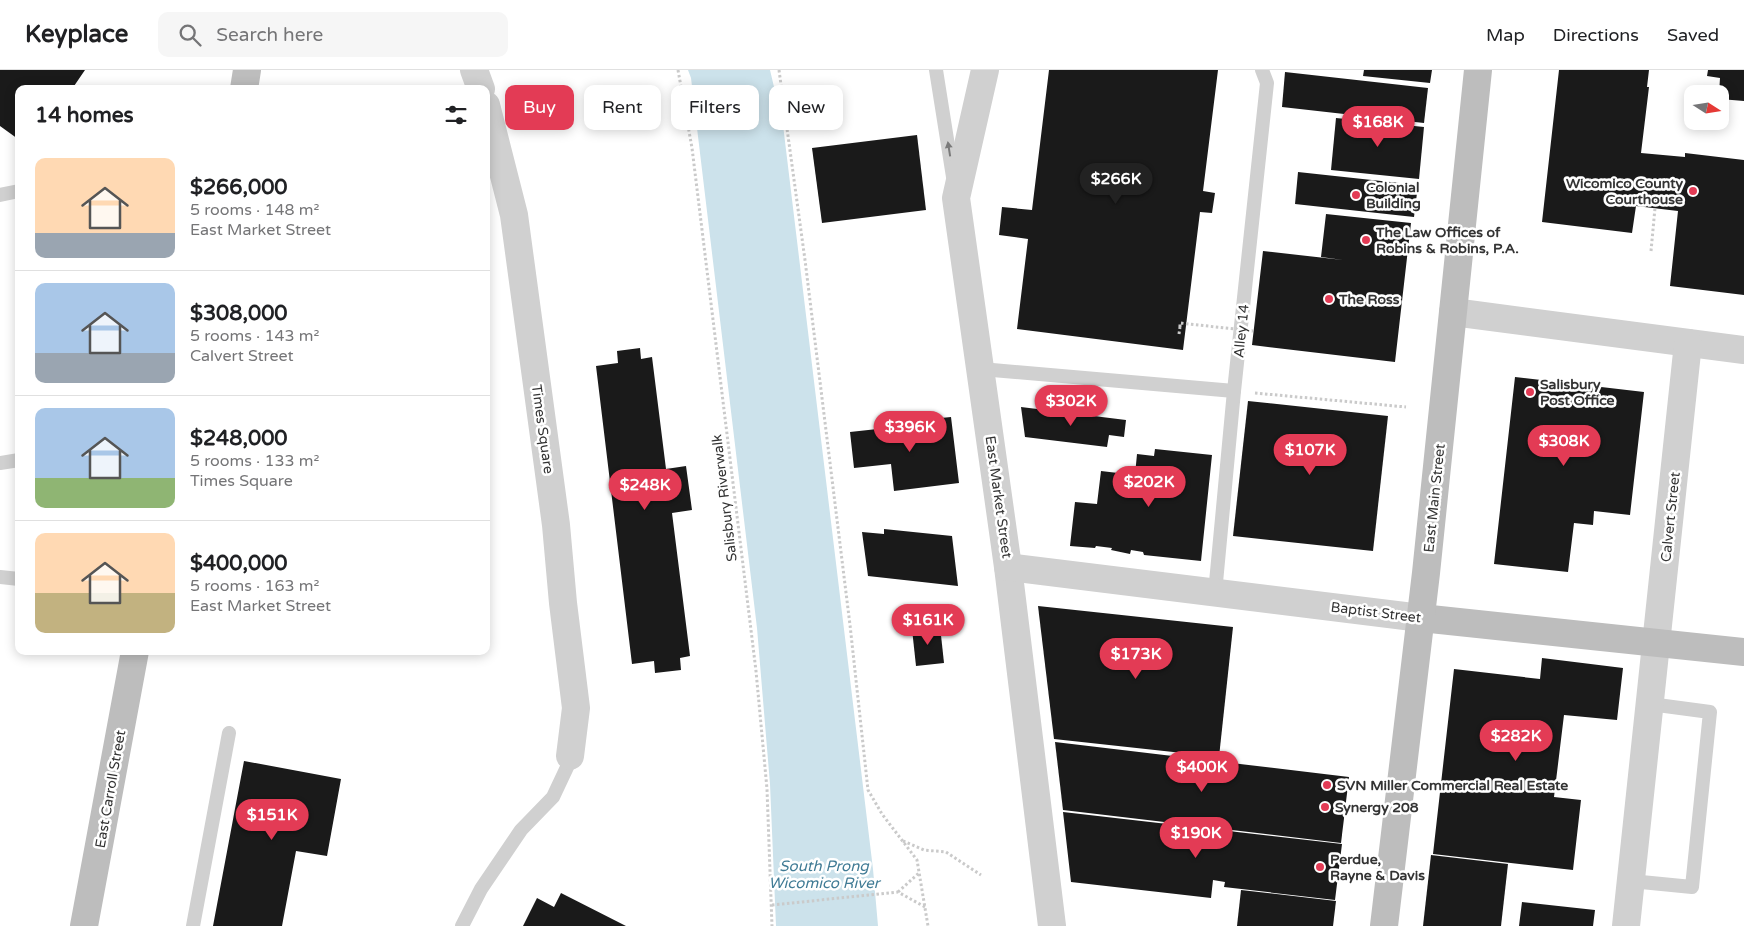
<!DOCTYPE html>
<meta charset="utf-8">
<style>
:root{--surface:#fff;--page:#f6f6f6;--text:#202124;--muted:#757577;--line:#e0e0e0;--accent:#e33b55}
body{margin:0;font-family:"Varela Round",sans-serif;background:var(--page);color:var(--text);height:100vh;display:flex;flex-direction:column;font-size:19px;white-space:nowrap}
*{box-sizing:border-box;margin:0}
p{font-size:16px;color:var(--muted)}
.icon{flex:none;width:28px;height:28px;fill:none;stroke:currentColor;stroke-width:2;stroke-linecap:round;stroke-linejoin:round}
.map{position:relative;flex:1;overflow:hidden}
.drawer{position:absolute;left:15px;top:15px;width:475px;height:570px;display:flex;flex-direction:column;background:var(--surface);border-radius:10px;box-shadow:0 2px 12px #0003}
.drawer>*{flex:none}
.banner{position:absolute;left:505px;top:15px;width:475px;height:45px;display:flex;gap:10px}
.needle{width:32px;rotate:102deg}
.fabs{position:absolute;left:1684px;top:15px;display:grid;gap:10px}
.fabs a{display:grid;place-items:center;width:45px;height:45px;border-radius:10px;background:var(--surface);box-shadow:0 2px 12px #0003;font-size:25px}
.price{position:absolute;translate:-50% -42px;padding:0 11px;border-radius:18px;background:var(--accent);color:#fff;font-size:16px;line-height:32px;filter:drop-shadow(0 1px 2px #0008)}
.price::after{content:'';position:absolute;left:50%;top:30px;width:15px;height:11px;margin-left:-8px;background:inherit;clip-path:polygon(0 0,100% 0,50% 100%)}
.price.current{background:#222;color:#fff}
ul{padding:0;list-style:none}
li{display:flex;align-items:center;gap:15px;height:125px;padding:0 20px}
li+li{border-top:1px solid var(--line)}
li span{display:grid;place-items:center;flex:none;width:140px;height:100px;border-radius:10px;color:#555}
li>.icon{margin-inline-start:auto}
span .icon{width:60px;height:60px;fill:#fffc;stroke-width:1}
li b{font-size:21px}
h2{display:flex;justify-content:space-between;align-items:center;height:60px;padding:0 20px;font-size:21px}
.chip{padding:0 18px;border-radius:10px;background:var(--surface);box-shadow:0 2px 12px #0003;font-size:18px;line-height:45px}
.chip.current{background:var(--accent);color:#fff}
header{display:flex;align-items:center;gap:30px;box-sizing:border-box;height:70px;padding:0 25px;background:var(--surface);border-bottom:1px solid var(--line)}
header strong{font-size:24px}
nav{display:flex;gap:28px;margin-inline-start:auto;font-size:18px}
.search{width:350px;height:45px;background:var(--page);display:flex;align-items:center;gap:12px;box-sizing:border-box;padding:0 18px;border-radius:10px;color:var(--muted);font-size:19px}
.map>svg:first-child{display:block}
</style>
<header>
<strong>Keyplace</strong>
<div class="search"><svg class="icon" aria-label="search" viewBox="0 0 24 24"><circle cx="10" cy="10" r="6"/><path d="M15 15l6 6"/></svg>Search here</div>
<nav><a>Map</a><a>Directions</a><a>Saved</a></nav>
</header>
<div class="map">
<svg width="1744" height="856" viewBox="0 0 1744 856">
<rect width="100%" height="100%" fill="#fff"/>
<polygon fill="#cce2eb" points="688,0 770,0 783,55 873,799 878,856 776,856 770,714 757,558 691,8"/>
<g fill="#1a1a1a">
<polygon points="0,0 85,0 72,19 19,19 18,69 0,56"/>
<polygon points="1049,0 1218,0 1203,121 1215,123 1212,143 1200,142 1183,280 1017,259 1028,169 999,165 1002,137 1032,140"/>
<polygon points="1364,0 1432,0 1430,13 1363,6"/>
<polygon points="1559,0 1649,0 1647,17 1649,17 1641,83 1685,87 1685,83 1744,90 1744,225 1670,216 1678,141 1636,136 1632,163 1542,152"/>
<polygon points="1708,0 1744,0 1744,31 1720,29 1720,24 1719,24 1720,8 1707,6"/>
<polygon points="1285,2 1428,18 1424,53 1282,37"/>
<polygon points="1336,48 1424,57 1419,109 1331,100"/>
<polygon points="917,65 926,140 822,153 812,78"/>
<polygon points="1298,102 1418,115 1414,147 1295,134"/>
<polygon points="1326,144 1411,153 1395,292 1252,275 1263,181 1343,190 1321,187"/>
<polygon points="640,278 641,289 652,287 666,399 686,396 692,440 672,443 690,586 680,588 681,600 655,603 654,591 632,594 596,296 618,293 617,281"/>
<polygon points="1515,307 1644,322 1630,445 1594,441 1593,455 1574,453 1568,502 1494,494"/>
<polygon points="1248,331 1388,346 1373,481 1233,466"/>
<polygon points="1021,337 1126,350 1124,367 1109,365 1107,377 1025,367"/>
<polygon points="951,347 959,413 894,421 891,394 854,398 850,362 932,353 931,349"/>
<polygon points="1155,379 1212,385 1201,491 1144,485 1143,482 1131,480 1130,484 1111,480 1112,478 1096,476 1095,478 1070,476 1075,432 1097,434 1101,401 1135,405 1137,384 1154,386"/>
<polygon points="884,459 952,466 958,516 868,506 862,462 884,464"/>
<polygon points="1038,536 1233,557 1219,687 1054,669"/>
<polygon points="940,556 944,593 916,596 912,559"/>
<polygon points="1542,588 1623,598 1617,650 1564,645 1554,727 1581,730 1573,800 1433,784 1454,599 1540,609"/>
<polygon points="1055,672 1349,707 1341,773 1063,740"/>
<polygon points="244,691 341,709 327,786 296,781 282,856 213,856"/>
<polygon points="1063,742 1342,774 1335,830 1224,817 1225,812 1213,810 1211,828 1071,812"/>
<polygon points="1431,785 1508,794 1501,856 1423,856"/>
<polygon points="1241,820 1336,831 1333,856 1237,856"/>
<polygon points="561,823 626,856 523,856 537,828 554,837"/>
<polygon points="1522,832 1595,840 1593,856 1519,856"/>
</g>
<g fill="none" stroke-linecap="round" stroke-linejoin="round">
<g stroke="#cacaca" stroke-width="3" stroke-dasharray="2.5 2.5" stroke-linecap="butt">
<polyline points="678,0 692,78 756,601 767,719 772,856"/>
<polyline points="779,0 805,190 850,555 868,720 882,744 917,790 928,856"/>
<polyline points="1651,181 1655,138"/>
<polyline points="1179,264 1180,257"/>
<polyline points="1255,323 1406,337"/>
<polyline points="903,771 924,780 946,782 981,805"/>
<polyline points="898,822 920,802"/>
<polyline points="772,835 898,822 925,837"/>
</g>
<g stroke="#d0d0d0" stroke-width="14">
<polyline points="936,0 953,107"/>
<polyline points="0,125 19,121"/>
<polyline points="981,299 1234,321"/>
<polyline points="0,393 19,390"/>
<polyline points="0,507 19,509"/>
<polyline points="1215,523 1234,321 1267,13 1262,0"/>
<polyline points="1631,811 1692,817 1710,642 1650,634"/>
<polyline points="193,856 229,663"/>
<polyline points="462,856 481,819 521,760 553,727 569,693 570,686"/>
</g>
<g stroke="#d0d0d0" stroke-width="28">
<polyline points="474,0 481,19"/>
<polyline points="985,0 956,128 1008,497 1052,856"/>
<polyline points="486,35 514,145 556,455 563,533 576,638 570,686"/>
<polyline points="1453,242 1744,280"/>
<polyline points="1008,497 1421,548"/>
<polyline points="1626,856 1688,273"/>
</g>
<g stroke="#bdbdbd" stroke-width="28">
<polyline points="244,19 247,0"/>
<polyline points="1421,548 1744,582"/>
<polyline points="84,856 135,581"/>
<polyline points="1384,856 1426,503 1478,0"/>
</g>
<polyline stroke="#cacaca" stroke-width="3" stroke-dasharray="2.5 2.5" stroke-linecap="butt" points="1180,257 1180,253 1253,261"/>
</g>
<defs><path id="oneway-solid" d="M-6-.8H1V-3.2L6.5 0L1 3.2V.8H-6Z" transform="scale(1.25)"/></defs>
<use fill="#7a7a7a" href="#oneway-solid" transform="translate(949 79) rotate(-99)"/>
<g fill="#e33b55" stroke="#fff" stroke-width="2">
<circle cx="1693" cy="121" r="5"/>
<circle cx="1356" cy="125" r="5"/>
<circle cx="1366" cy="170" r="5"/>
<circle cx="1329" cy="229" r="5"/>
<circle cx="1530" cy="322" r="5"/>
<circle cx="1327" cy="715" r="5"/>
<circle cx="1325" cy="737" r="5"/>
<circle cx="1320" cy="797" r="5"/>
</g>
<g text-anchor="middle" stroke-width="5" stroke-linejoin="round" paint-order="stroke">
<g font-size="14" font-weight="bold" fill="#333" stroke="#fff" text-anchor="start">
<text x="1683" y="118" text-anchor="end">Wicomico County<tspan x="1683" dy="16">Courthouse</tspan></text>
<text x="1366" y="122">Colonial<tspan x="1366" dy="16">Building</tspan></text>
<text x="1376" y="167">The Law Offices of<tspan x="1376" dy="16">Robins &amp; Robins, P.A.</tspan></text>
<text x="1339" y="234">The Ross</text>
<text x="1540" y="319">Salisbury<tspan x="1540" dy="16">Post Office</tspan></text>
<text x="1337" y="720">SVN Miller Commercial Real Estate</text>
<text x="1335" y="742">Synergy 208</text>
<text x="1330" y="794">Perdue,<tspan x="1330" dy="16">Rayne &amp; Davis</tspan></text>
</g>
<g font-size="14" fill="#333" stroke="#fff">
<text transform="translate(1241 261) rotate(-84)" y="5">Alley 14</text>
<text transform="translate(543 359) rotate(82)" y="5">Times Square</text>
<text transform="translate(999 427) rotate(82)" y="5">East Market Street</text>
<text transform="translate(724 428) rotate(-97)" y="5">Salisbury Riverwalk</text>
<text transform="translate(1434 428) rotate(-84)" y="5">East Main Street</text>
<text transform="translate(1670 447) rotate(-84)" y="5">Calvert Street</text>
<text transform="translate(1376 542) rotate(7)" y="5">Baptist Street</text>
<text transform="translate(110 719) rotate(-80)" y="5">East Carroll Street</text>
</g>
<g font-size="15" font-style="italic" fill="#407b95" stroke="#fff">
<text x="824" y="801">South Prong<tspan x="824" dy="17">Wicomico River</tspan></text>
</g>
</g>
</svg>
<div class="fabs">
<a><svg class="needle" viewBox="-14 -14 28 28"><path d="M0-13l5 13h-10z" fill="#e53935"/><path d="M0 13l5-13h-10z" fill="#757577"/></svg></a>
</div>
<b class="price" style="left:1378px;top:78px">$168K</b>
<b class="price current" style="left:1116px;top:135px">$266K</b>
<b class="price" style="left:1071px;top:357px">$302K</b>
<b class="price" style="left:910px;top:383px">$396K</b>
<b class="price" style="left:1564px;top:397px">$308K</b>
<b class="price" style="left:1310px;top:406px">$107K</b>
<b class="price" style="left:1149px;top:438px">$202K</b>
<b class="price" style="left:645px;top:441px">$248K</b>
<b class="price" style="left:928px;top:576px">$161K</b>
<b class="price" style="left:1136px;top:610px">$173K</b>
<b class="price" style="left:1516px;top:692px">$282K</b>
<b class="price" style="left:1202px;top:723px">$400K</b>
<b class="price" style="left:272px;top:771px">$151K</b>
<b class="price" style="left:1196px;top:789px">$190K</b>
<div class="banner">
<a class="chip current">Buy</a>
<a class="chip">Rent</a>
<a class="chip">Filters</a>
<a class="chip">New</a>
</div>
<section class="drawer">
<h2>14 homes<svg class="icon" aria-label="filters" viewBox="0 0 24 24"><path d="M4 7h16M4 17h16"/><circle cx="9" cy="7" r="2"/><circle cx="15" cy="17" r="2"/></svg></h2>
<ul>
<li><span style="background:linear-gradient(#ffd9b3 75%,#9aa5b1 0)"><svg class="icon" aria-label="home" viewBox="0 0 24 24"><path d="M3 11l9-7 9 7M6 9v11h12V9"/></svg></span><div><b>$266,000</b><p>5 rooms · 148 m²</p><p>East Market Street</p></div></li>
<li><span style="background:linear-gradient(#a9c7e8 70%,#9aa5b1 0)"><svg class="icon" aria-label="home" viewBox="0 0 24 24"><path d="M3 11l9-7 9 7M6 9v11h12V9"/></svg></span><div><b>$308,000</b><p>5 rooms · 143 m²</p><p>Calvert Street</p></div></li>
<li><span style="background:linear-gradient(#a9c7e8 70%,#8fb573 0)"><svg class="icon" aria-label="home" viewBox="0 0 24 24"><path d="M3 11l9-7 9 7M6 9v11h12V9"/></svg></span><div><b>$248,000</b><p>5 rooms · 133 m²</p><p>Times Square</p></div></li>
<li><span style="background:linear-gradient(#ffd9b3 60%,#c2b280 0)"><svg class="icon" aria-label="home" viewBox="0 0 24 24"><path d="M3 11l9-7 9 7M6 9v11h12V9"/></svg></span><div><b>$400,000</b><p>5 rooms · 163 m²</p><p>East Market Street</p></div></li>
</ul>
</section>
</div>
